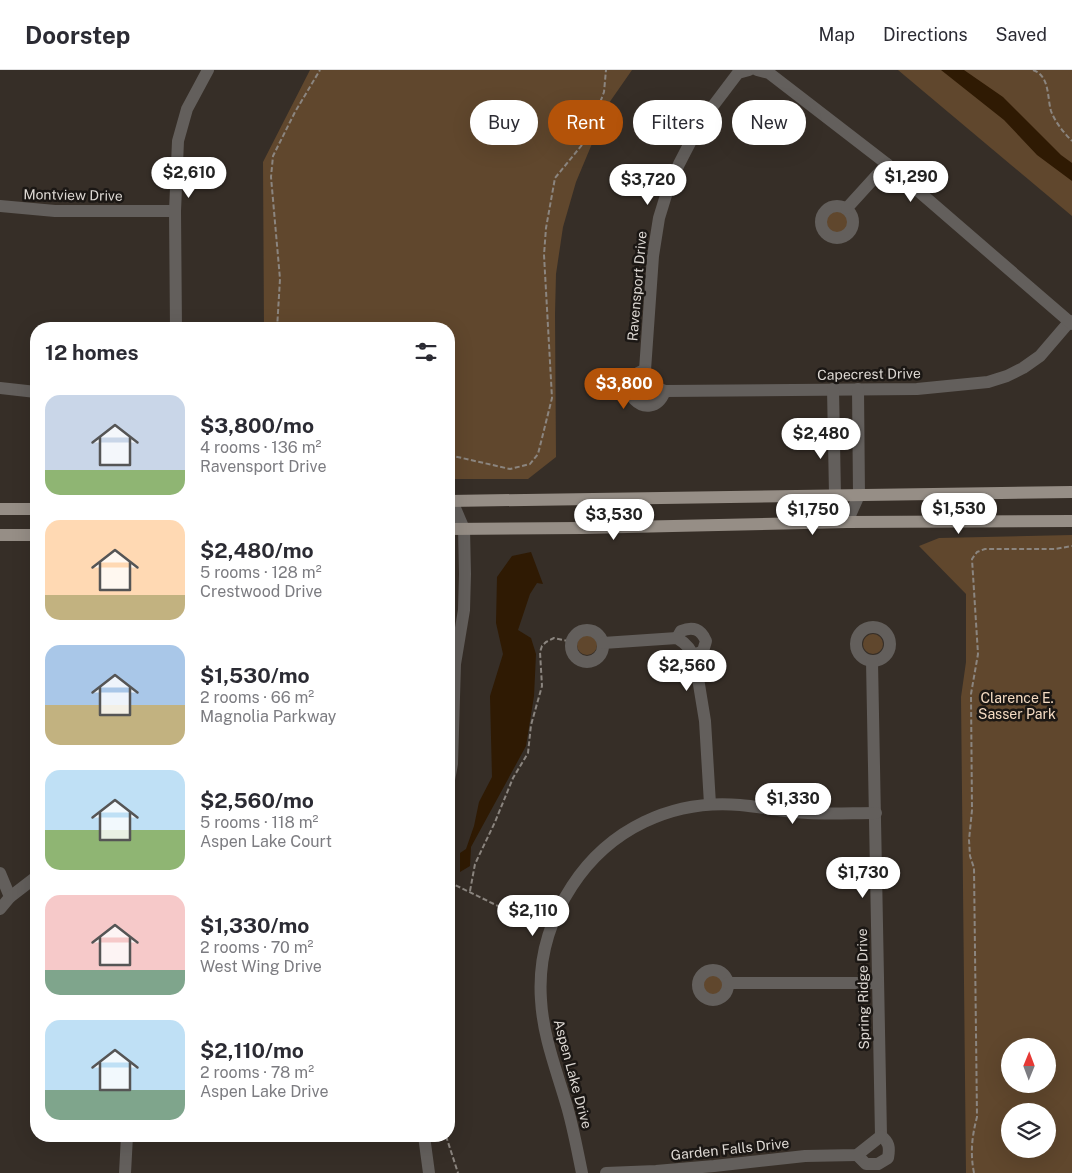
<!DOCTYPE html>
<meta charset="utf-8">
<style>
:root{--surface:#fff;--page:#f7f7f7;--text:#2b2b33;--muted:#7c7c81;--line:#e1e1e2;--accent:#b45309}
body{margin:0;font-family:"Public Sans",sans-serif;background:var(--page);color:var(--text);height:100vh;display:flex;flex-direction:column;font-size:19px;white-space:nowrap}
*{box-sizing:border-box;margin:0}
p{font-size:16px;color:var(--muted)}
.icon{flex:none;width:28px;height:28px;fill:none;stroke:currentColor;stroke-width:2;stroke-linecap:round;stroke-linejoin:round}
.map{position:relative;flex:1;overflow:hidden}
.side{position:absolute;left:30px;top:252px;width:425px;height:820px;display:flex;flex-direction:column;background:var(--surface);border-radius:20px;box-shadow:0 5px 20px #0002}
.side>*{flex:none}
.banner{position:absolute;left:470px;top:30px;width:475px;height:45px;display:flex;gap:10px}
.needle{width:32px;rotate:1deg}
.controls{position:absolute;left:1001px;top:968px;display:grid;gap:10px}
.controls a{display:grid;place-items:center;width:55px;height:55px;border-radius:50%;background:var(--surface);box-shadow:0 5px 20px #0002;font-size:25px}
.price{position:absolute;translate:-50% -42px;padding:0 11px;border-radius:18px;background:#fff;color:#222;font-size:16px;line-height:32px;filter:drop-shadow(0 1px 2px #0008)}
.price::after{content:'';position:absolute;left:50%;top:30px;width:15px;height:11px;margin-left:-8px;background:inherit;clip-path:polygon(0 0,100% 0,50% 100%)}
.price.current{background:var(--accent);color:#fff}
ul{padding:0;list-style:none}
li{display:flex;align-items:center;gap:15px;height:125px;padding:0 15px}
li span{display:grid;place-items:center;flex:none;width:140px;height:100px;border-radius:15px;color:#555}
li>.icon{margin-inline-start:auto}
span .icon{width:60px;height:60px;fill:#fffc;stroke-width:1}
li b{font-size:21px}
h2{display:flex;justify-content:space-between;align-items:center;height:60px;padding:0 15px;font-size:21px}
.pill{padding:0 18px;border-radius:22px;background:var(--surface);box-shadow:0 5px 20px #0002;font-size:18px;line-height:45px}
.pill.current{background:var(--accent);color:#fff}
header{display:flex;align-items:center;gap:30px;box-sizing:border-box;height:70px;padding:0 25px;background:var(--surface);border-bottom:1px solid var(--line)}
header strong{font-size:24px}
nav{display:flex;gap:28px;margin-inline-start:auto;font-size:18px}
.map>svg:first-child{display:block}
</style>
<header>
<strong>Doorstep</strong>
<nav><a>Map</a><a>Directions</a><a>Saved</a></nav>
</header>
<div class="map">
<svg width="1072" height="1103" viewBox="0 0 1072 1103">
<rect width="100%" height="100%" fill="#362e27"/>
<g fill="#60472d" fill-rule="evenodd">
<polygon points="310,0 632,0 609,33 576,112 563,157 556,204 555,244 556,387 528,409 449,409 449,259 264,259 263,92"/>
<polygon points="898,0 1072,0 1072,146"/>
<circle cx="840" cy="151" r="15"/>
<polygon points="649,302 658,307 662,317 655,330 636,328 633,310"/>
<path d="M1072,465V1103H966L961,627L966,592V524L919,476L939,468ZM1010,976H1048V1014H1010ZM1010,1041H1048V1079H1010Z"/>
<circle cx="873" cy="574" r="10"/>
<circle cx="587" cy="575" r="10"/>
<circle cx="713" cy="915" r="10"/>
</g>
<g fill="#2f1a03">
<polygon points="941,0 964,0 1003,27 1061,85 1072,93 1072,111 1037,85 1004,50"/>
<polygon points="531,482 543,514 537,513 530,524 518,560 531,568 536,584 534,626 526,676 471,777 470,796 460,802 460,783 466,779 474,756 479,732 492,707 490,626 503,584 496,553 497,507 512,486"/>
</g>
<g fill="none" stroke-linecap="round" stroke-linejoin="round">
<g stroke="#8b857f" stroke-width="2" stroke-dasharray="5 2.5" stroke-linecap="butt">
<path d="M1033,0C1050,6 1047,27 1051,41C1055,52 1064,63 1072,71"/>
<polyline points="277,259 280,209 271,107 273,86 295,42 320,0"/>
<polyline points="449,385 510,399 530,394 538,384 552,328 544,185 546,158 555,108 586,70 604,22 606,0"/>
<path d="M449,812L500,837C514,841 528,841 542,847"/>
<polyline points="470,821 475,794 495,752 513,708 528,683 531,655 542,616 540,582 542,576 546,572 554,568 572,572"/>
<polyline points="446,1066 458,1103"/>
<path d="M974,1103C970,1083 972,1066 977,1047L974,798L970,786L969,770L972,740L971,624L978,584L972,489L977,482L985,479H1055L1072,476"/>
</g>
<g stroke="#635f5c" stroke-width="12">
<polyline points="749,0 738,3 713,36 694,65 679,94 667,122 659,148 653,186 645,300 648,314 665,321 917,319 988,312 1007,306 1023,298 1040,286 1070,251"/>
<polyline points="757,0 769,3 887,94 1072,254"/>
<circle cx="837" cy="152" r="16"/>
<polyline points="0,136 55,141 175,141"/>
<polyline points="847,138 887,94"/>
<polyline points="176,259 175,141 178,71 187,39 208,0"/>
<path d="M645,300C605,313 650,359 665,321"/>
<polyline points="0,318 36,322"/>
<polyline points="833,319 835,425 847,452"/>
<polyline points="847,452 859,425 858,319"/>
<circle cx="873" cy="574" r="17"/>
<circle cx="587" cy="576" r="16"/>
<path d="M677,568L681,561C693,556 701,559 706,571L703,581L694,585"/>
<path d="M603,573L677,568C687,574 692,580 695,590L705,651L710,734"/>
<polyline points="872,591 881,1066"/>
<polyline points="449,710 452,694 455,594 464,540 465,504 464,459 452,431"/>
<polyline points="0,803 10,827"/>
<polyline points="0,839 10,827 36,807"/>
<circle cx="713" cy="915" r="15"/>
<polyline points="728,913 877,913"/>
<polyline points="424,1066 429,1103"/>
<path d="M857,1085L866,1094H878L888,1088C890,1077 889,1072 881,1066"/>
<polyline points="125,1103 127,1066"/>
<path d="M582,1103C577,1079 573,1056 566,1033C556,999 543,966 541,930C538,888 549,851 572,816C609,759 672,729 740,735C763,737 785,742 808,743C830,744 853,743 876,743"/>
<polyline points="606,1103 656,1101 714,1096 805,1086 857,1085 881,1066"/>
</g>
<g stroke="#968e86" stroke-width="12">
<polyline points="449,431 1072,422"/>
<polyline points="0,439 36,439"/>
<polyline points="449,459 582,458 847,452 1072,451"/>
<polyline points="0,465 36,465"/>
</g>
</g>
<g text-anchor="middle" stroke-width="5" stroke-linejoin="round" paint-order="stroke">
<g font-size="14" fill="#ddd8d3" stroke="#1b1714">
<text transform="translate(73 125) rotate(1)" y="5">Montview Drive</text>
<text transform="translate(637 216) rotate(-85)" y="5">Ravensport Drive</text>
<text transform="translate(869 304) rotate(-1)" y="5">Capecrest Drive</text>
<text transform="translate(863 919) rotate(-91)" y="5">Spring Ridge Drive</text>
<text transform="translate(573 1004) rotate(75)" y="5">Aspen Lake Drive</text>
<text transform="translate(730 1079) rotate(-6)" y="5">Garden Falls Drive</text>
</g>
<g font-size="14" fill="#f6dcc3" stroke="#1b1714">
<text x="1017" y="633">Clarence E.<tspan x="1017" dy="16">Sasser Park</tspan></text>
</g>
</g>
</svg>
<div class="controls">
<a><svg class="needle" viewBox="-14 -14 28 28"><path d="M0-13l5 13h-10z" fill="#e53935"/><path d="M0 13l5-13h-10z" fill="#7c7c81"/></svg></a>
<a><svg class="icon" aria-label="layers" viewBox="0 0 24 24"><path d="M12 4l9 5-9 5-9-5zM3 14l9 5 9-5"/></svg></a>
</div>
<b class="price" style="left:189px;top:129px">$2,610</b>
<b class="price" style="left:911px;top:133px">$1,290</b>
<b class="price" style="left:648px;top:136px">$3,720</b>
<b class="price current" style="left:624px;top:340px">$3,800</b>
<b class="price" style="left:821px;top:390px">$2,480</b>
<b class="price" style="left:959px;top:465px">$1,530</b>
<b class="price" style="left:813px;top:466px">$1,750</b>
<b class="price" style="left:614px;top:471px">$3,530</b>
<b class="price" style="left:687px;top:622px">$2,560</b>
<b class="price" style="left:793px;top:755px">$1,330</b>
<b class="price" style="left:863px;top:829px">$1,730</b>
<b class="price" style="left:533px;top:867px">$2,110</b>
<div class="banner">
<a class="pill">Buy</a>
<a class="pill current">Rent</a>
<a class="pill">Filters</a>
<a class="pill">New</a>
</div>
<section class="side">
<h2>12 homes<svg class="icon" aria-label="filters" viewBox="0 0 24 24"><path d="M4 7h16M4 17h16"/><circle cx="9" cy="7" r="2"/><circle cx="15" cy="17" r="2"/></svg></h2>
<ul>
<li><span style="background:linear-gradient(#c9d6e8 75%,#8fb573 0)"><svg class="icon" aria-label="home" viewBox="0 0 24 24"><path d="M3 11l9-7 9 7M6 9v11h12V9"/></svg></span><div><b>$3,800/mo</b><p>4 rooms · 136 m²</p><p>Ravensport Drive</p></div></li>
<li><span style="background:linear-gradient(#ffd9b3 75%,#c2b280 0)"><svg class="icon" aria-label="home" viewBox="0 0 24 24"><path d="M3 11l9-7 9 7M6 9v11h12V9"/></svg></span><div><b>$2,480/mo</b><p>5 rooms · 128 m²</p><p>Crestwood Drive</p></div></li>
<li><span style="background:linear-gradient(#a9c7e8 60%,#c2b280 0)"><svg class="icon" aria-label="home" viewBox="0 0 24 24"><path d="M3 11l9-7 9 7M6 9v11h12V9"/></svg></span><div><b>$1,530/mo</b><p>2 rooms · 66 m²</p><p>Magnolia Parkway</p></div></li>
<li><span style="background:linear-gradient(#bfe0f5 60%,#8fb573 0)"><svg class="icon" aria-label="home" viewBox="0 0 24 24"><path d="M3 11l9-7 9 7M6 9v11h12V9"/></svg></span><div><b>$2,560/mo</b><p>5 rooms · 118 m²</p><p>Aspen Lake Court</p></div></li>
<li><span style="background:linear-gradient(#f6c9c9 75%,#7fa58c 0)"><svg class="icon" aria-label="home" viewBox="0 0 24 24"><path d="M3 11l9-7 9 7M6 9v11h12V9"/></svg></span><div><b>$1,330/mo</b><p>2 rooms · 70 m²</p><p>West Wing Drive</p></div></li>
<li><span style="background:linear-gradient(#bfe0f5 70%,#7fa58c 0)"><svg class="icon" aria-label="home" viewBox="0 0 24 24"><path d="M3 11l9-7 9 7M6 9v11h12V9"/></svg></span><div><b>$2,110/mo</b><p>2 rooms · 78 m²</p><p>Aspen Lake Drive</p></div></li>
</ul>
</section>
</div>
